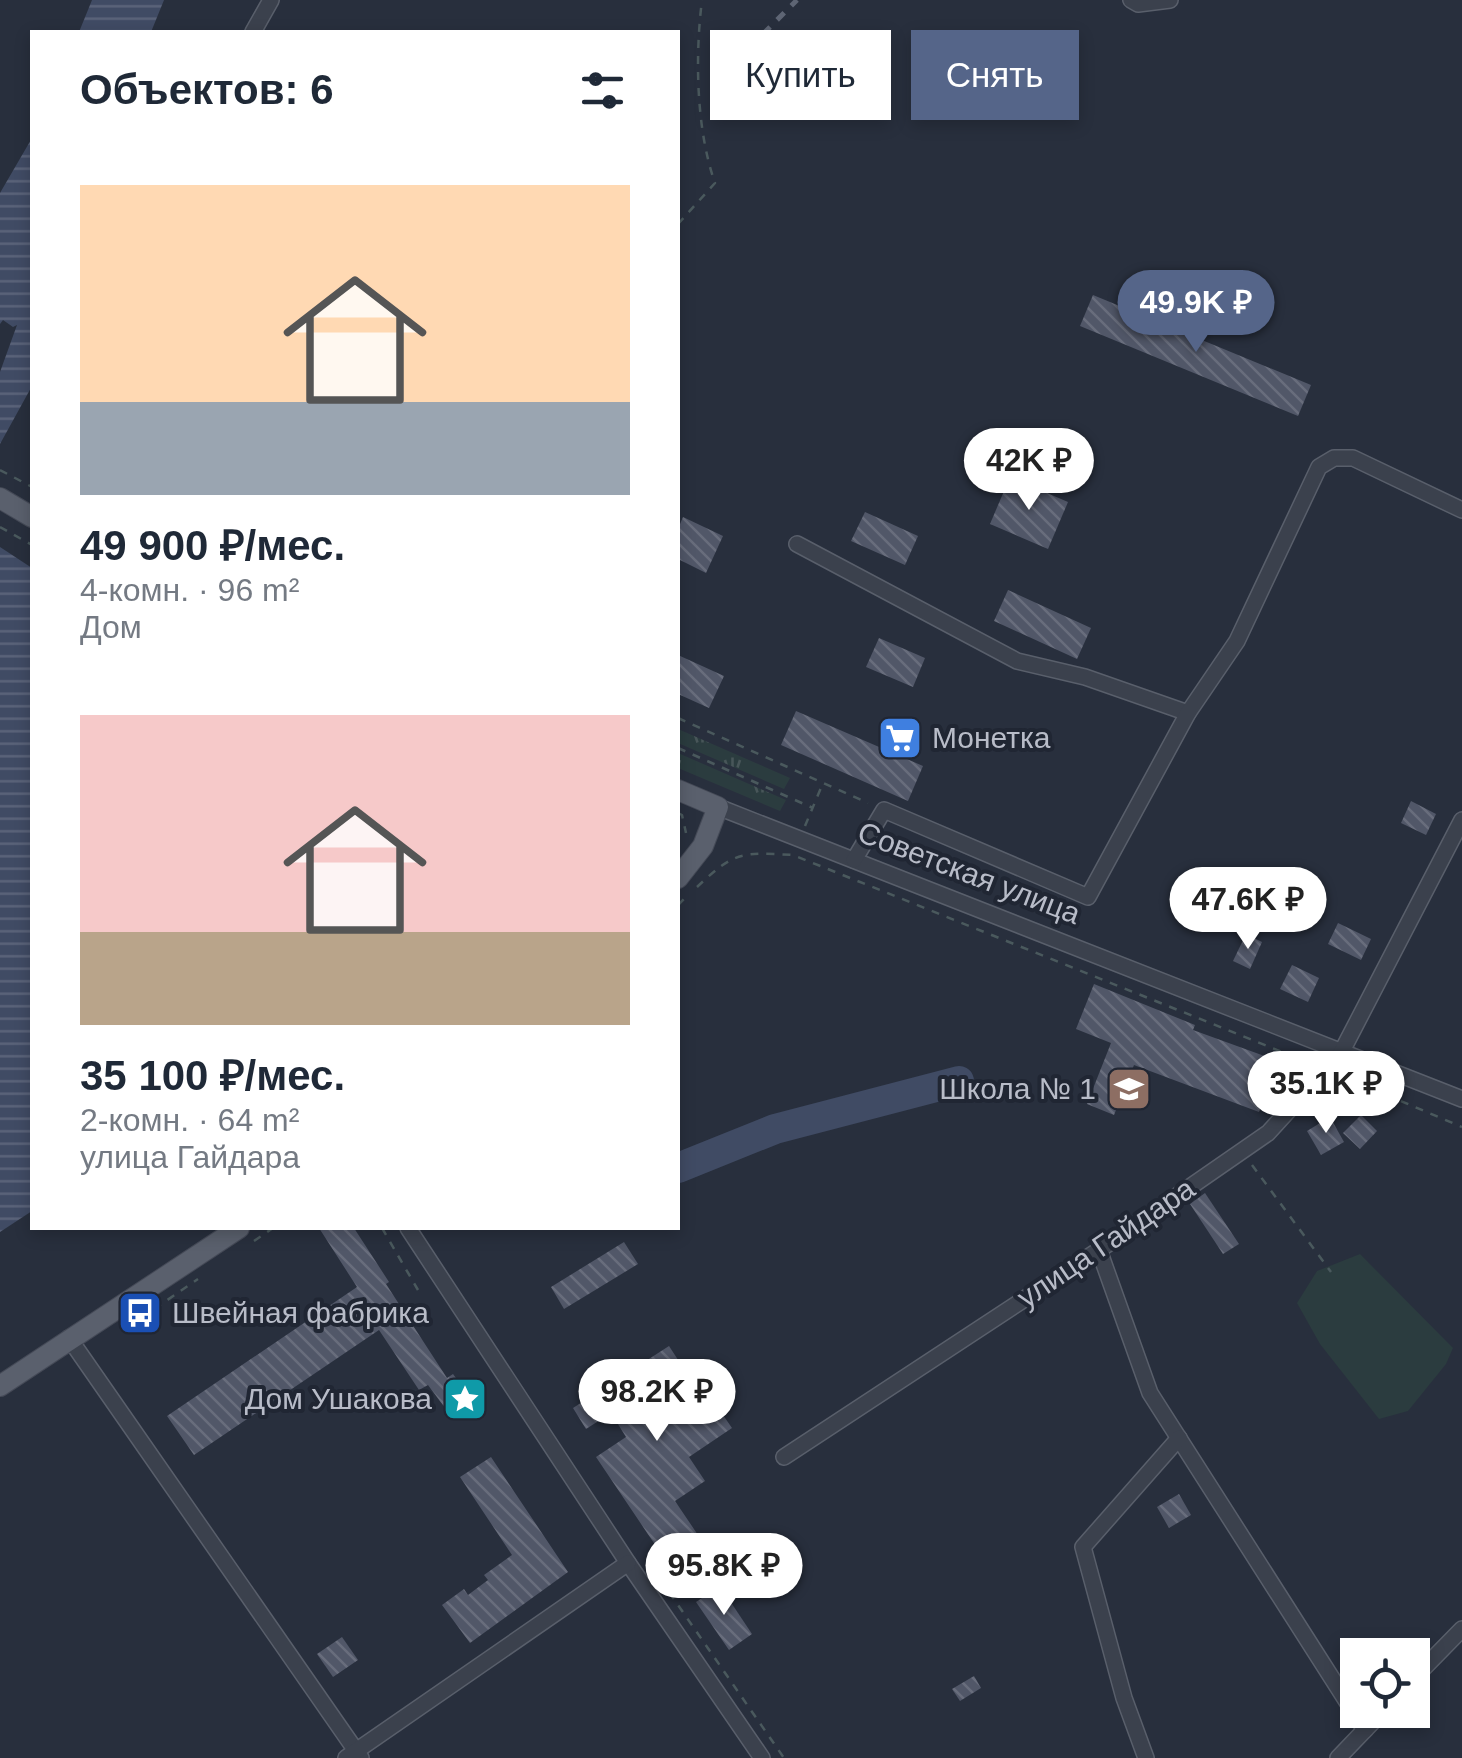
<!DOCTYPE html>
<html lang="ru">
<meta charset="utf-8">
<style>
:root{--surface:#fff;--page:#f2f2f3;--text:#1f2937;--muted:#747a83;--accent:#556589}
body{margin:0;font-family:Arial,sans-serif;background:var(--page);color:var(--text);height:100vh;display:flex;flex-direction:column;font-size:38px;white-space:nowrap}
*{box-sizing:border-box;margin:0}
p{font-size:32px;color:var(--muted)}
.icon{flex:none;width:55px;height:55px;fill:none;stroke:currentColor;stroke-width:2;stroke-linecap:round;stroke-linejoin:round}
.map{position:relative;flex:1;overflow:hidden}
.panel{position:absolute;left:30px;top:30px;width:650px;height:1200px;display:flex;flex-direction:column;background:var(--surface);border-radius:0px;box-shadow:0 5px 15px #0003}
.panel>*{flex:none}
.top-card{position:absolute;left:710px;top:30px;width:600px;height:90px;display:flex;gap:20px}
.tools{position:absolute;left:1340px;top:1638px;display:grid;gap:20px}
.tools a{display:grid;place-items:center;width:90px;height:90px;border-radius:0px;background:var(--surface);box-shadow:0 5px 15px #0003;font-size:50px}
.price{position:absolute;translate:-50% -85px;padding:0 22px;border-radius:35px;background:#fff;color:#222;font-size:32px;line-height:65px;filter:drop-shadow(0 2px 5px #0008)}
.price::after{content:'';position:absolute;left:50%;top:60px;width:30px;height:22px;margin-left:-15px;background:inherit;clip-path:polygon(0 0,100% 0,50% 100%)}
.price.current{background:var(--accent);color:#fff}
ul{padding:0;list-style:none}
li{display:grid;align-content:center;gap:20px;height:530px;padding:0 50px}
li span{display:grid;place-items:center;height:310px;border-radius:0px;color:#555}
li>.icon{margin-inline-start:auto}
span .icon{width:180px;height:180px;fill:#fffc;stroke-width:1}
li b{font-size:42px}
h2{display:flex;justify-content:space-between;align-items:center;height:120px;padding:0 50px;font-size:42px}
.pill{padding:0 35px;border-radius:0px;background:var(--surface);box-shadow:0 5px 15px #0003;font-size:35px;line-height:90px}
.pill.current{background:var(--accent);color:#fff}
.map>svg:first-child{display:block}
</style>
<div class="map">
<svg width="1462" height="1758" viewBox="0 0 1462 1758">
<defs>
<pattern id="grass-tufts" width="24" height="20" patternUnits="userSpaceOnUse" patternTransform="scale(2.5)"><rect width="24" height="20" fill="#2b3c3f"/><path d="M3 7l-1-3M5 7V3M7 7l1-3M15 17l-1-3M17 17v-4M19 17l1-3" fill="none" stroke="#485659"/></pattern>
<pattern id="water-rules" width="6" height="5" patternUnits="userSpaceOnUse" patternTransform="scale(2.5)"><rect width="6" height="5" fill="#404b64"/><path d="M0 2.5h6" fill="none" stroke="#5a6379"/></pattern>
<pattern id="building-back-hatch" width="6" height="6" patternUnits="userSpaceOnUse" patternTransform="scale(2.5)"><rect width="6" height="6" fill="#515768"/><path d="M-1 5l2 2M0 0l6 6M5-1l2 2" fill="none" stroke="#686d7c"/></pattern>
</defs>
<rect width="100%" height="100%" fill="#282f3d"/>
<g fill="url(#grass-tufts)">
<polygon points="678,729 790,778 784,789 678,743"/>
<polygon points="678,753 786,800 780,811 678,768"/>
</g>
<polygon fill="#2b3c3f" points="1360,1254 1453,1348 1446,1364 1408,1411 1379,1419 1320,1344 1297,1303 1317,1271"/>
<g fill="url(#water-rules)">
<polygon points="92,0 164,0 151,32 79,32"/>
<polygon points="32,138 32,386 0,444 0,372 17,325 13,327 3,320 0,324 0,193"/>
<polygon points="0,547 32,568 32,1211 0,1232"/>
</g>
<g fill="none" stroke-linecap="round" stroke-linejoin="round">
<polyline stroke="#404b64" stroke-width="30" points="678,1168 775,1129 959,1081"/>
</g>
<g fill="url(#building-back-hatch)">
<polygon points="1093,295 1311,385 1298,416 1080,326"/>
<polygon points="1010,477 1068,502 1048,549 990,524"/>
<polygon points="865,512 918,536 905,565 851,541"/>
<polygon points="683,517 723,536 706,573 678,559 678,529"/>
<polygon points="1008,590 1091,628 1077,659 994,621"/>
<polygon points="879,638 925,658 913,687 866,667"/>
<polygon points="678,655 724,676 709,708 678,694"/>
<polygon points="796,711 923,766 908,801 781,745"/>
<polygon points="1411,801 1436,814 1426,835 1401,823"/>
<polygon points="1338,923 1371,939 1361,960 1328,944"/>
<polygon points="1246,934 1262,942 1250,969 1233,961"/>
<polygon points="1292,965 1319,978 1308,1002 1280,989"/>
<polygon points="1094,984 1195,1025 1193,1030 1278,1061 1259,1112 1134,1065 1114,1115 1087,1104 1111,1043 1076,1029"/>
<polygon points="1361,1115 1377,1131 1360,1149 1343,1133"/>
<polygon points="1330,1117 1344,1142 1321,1155 1307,1131"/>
<polygon points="1205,1193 1239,1244 1223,1254 1190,1204"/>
<polygon points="319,1228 354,1228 389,1282 386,1284 447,1378 453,1374 472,1400 451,1416 428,1385 419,1390 379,1330 194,1455 167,1416 357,1287"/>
<polygon points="624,1242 638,1264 564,1309 551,1287"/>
<polygon points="669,1346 697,1389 702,1385 732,1428 689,1457 705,1481 675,1501 700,1538 666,1561 596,1457 626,1437 611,1413 586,1429 573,1408"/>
<polygon points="491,1457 568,1572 470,1643 442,1605 464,1589 468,1595 488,1580 484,1575 512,1555 460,1477"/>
<polygon points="1179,1494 1191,1515 1169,1528 1157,1507"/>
<polygon points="720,1586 752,1634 729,1650 696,1602"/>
<polygon points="342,1637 358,1660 333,1677 317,1654"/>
<polygon points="974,1676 981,1688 960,1701 952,1689"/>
</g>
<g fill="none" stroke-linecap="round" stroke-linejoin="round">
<defs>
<g id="minor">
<polyline points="1131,0 1138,4 1170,0"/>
<polyline points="253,32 271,0"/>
<polyline points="797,544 1017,661 1085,677 1188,713"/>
<polyline points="718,807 1462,1099"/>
<polyline points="854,860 884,810 1088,897 1188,713 1237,641 1319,467 1334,458 1353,458 1462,510"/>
<polyline points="408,1228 628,1563 762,1758"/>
<polyline points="1099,1250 1150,1393 1365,1730"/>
<polyline points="69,1338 361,1758"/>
<polyline points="784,1457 1099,1250 1268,1133 1341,1053 1462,820"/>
<polyline points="1412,1680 1462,1629"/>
<polyline points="346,1758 628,1563"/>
<polyline points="1146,1758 1124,1698 1083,1547 1179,1438"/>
<polyline points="1338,1758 1384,1710"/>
</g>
<g id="major">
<polyline points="0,498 32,517"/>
<polyline points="678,790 718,807 703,846 678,878"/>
<polyline points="0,1386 239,1228"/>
</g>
</defs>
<use href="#minor" stroke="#595f6b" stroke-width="18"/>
<use href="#major" stroke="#454a57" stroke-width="22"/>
<g stroke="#4a595d" stroke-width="2.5" stroke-dasharray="8 8" stroke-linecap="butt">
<path d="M678,224L715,183C696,129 695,56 702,0"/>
<polyline points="0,470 32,487"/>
<polyline points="0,527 32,545"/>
<polyline points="678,718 868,803"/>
<polyline points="678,748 813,808"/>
<polyline points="678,813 682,815 686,833"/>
<polyline points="805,826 823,783"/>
<path d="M697,887C735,851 742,852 793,855L1312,1064"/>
<polyline points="678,905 687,896"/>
<polyline points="1342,1076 1462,1127"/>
<polyline points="1252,1165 1331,1272"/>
<polyline points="382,1228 418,1290"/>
<polyline points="254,1241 273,1228"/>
<polyline points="128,1327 198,1279"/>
<polyline points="651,1566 784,1758"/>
</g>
<use href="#minor" stroke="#3b414d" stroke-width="15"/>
<use href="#major" stroke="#5a606d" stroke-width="20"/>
<polyline stroke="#5e6574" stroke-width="5" stroke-dasharray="10 10" stroke-linecap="butt" points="763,34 797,0"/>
</g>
<defs>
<symbol id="supermarket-square" viewBox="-11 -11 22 22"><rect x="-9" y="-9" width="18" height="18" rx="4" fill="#3f7fe0" stroke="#202633"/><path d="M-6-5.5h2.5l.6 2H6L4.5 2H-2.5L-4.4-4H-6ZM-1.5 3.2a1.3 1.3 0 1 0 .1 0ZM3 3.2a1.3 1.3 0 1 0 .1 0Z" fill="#fff"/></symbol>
<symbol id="school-square" viewBox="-11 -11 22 22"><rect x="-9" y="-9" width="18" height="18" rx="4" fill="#8d6e63" stroke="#202633"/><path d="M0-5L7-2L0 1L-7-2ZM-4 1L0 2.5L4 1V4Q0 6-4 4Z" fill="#fff"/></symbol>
<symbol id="bus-square" viewBox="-11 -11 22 22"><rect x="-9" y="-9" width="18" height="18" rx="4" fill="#1a4fb4" stroke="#202633"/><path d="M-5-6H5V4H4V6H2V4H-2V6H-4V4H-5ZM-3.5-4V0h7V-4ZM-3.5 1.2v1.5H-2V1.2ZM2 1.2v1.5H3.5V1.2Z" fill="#fff"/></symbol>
<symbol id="sight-square" viewBox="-11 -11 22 22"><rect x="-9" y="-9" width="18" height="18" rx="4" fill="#0f9aa8" stroke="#202633"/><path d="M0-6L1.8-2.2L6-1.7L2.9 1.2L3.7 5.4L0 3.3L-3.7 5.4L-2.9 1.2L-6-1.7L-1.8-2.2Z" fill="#fff"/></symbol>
</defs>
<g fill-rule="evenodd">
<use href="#supermarket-square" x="875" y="713" width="50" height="50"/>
<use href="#school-square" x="1104" y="1064" width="50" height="50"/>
<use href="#bus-square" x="115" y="1288" width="50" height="50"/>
<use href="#sight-square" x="440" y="1374" width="50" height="50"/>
</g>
<g text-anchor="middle" stroke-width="8" stroke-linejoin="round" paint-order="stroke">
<g font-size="30" fill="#b8bcc8" stroke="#202633" text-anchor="start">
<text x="932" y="748">Монетка</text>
<text x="1096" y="1099" text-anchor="end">Школа № 1</text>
<text x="172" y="1323">Швейная фабрика</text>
<text x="432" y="1409" text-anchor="end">Дом Ушакова</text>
</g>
<g font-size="30" fill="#b8bcc8" stroke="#202633">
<text transform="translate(969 873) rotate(21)" y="10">Советская улица</text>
<text transform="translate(1106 1243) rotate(-34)" y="10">улица Гайдара</text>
</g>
</g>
</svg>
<div class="tools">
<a><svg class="icon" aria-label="locate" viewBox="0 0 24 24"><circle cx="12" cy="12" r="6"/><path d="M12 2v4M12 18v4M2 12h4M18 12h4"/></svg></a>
</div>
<b class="price current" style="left:1196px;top:355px">49.9K ₽</b>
<b class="price" style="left:1029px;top:513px">42K ₽</b>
<b class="price" style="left:1248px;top:952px">47.6K ₽</b>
<b class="price" style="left:1326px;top:1136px">35.1K ₽</b>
<b class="price" style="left:657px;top:1444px">98.2K ₽</b>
<b class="price" style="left:724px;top:1618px">95.8K ₽</b>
<div class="top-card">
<a class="pill">Купить</a>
<a class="pill current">Снять</a>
</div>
<section class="panel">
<h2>Объектов: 6<svg class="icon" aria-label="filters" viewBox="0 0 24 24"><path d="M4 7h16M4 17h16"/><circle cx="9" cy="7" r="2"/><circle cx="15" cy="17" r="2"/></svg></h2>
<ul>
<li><span style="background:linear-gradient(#ffd9b3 70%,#9aa5b1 0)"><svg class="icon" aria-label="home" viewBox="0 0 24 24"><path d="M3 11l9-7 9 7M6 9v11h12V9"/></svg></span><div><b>49 900 ₽/мес.</b><p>4-комн. · 96 m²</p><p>Дом</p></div></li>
<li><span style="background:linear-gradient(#f6c9c9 70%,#b9a48a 0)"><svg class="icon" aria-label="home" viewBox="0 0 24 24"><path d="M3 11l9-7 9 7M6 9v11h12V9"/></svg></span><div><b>35 100 ₽/мес.</b><p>2-комн. · 64 m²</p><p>улица Гайдара</p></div></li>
</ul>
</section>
</div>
